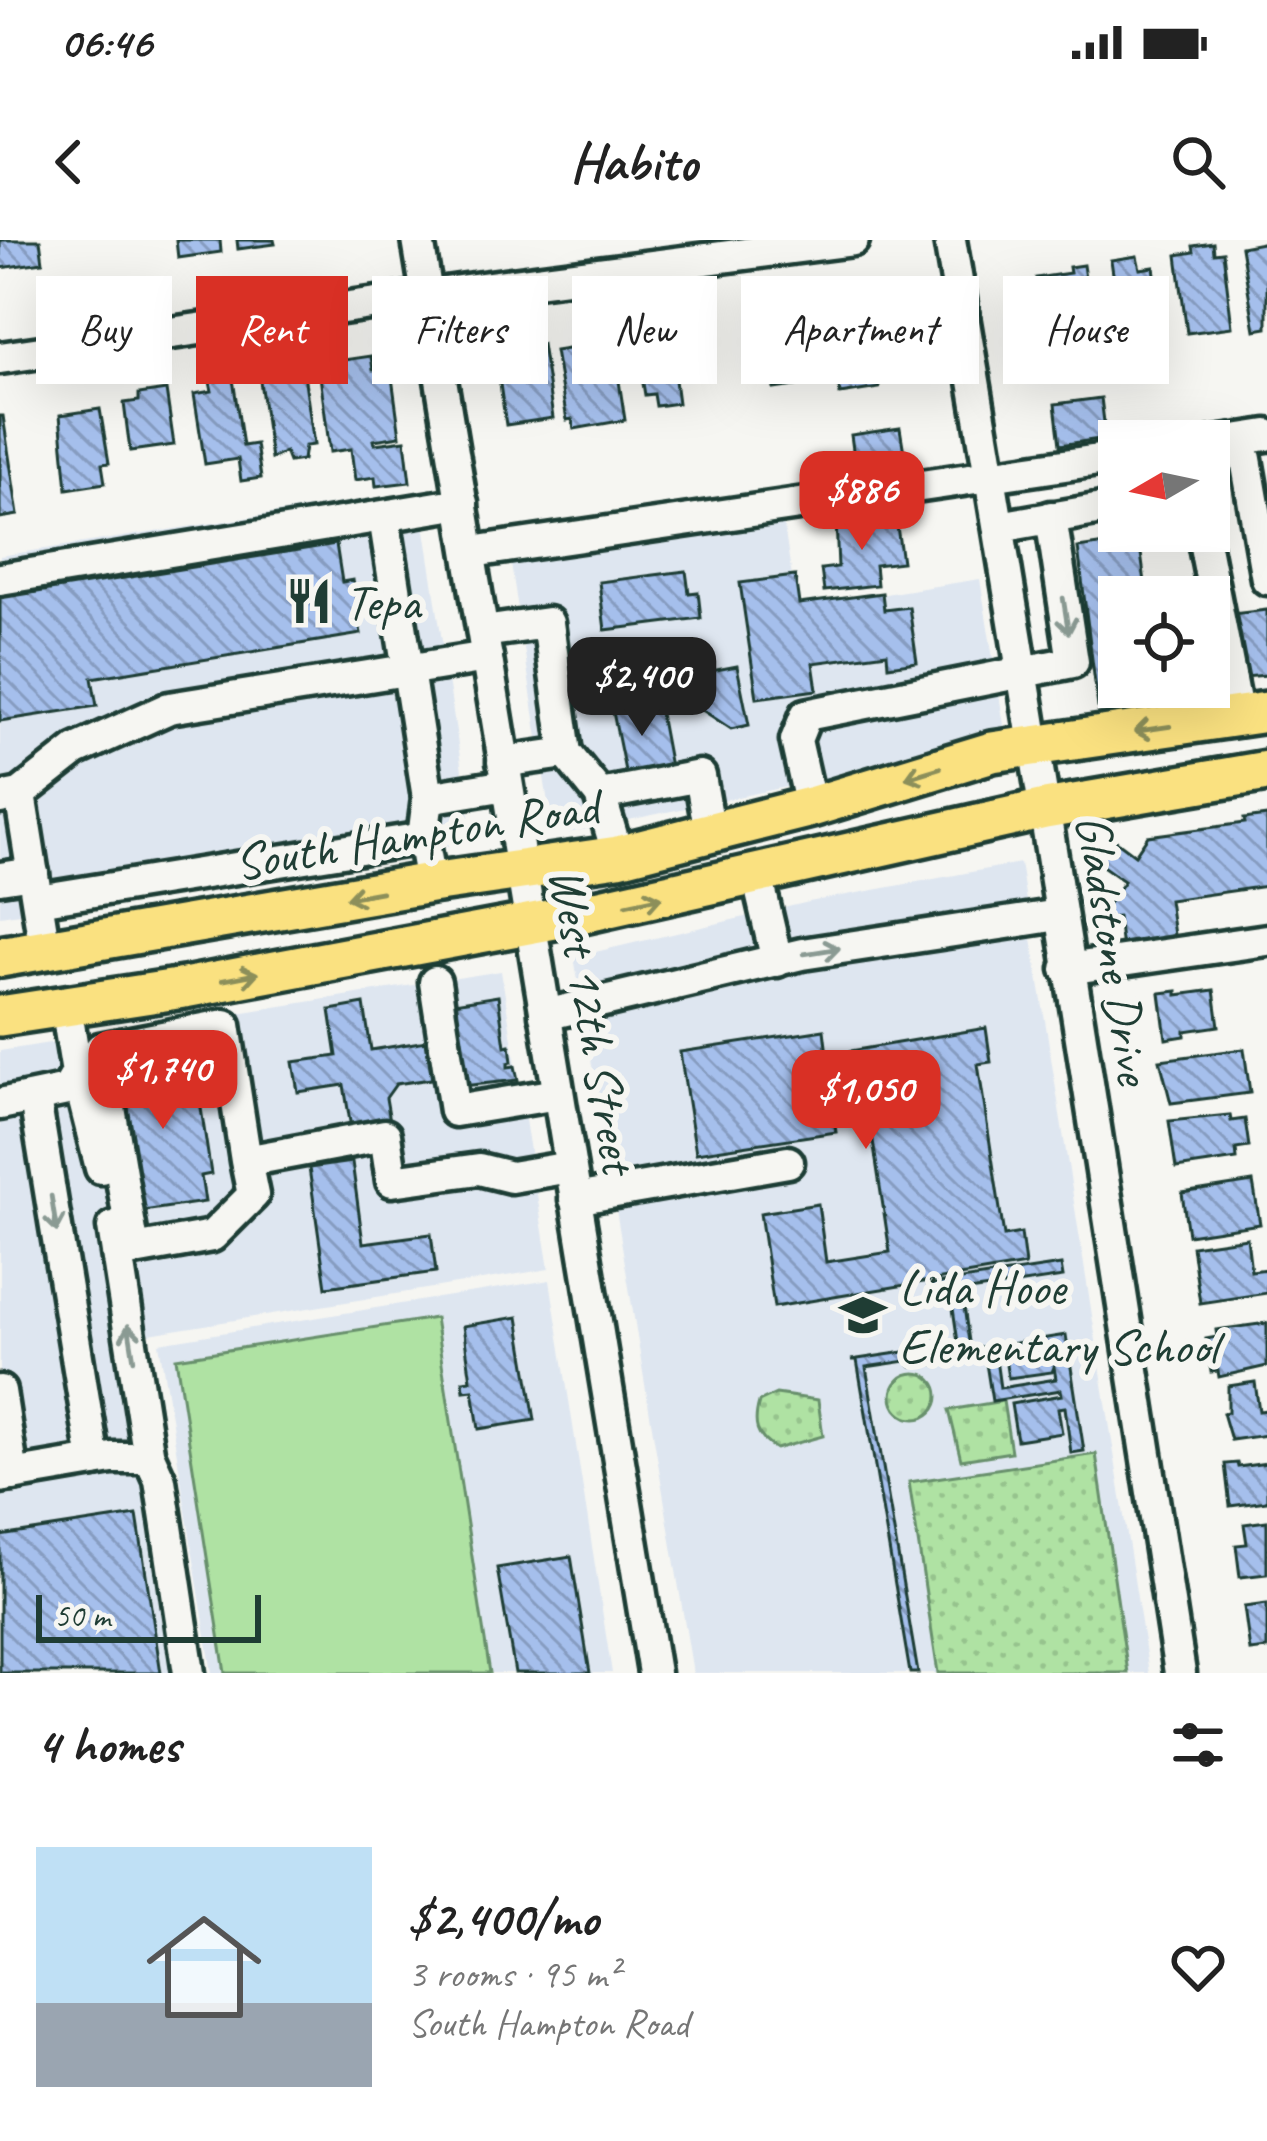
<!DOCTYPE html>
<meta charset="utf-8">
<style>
:root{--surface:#fff;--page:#f6f6f6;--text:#222;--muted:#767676;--accent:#d93025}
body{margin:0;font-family:Caveat,sans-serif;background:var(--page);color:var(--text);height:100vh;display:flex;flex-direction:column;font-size:45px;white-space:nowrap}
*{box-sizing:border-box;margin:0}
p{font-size:39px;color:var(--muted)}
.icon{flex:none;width:66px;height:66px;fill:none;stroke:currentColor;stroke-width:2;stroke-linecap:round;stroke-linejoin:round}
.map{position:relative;height:1433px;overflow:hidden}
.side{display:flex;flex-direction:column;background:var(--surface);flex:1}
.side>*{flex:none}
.banner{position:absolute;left:36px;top:36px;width:1197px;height:108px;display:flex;gap:24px}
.needle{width:78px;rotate:261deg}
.buttons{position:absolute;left:1098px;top:180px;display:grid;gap:24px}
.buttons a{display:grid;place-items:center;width:132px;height:132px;border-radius:0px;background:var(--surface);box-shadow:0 12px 48px #0002;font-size:60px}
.scale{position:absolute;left:36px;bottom:30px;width:225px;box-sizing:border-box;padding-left:12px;border:6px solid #1f3d34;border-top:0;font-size:33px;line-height:42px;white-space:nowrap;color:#1f3d34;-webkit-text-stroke:9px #f6f6f2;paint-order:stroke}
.price{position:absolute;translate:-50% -102px;padding:0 27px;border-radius:24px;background:var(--accent);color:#fff;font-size:39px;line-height:78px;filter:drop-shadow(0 3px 6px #0008)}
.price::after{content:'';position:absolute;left:50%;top:72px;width:36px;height:27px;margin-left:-18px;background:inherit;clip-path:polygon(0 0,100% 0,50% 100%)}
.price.selected{background:#222;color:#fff}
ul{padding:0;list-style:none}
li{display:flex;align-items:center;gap:36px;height:300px;padding:0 36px}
li span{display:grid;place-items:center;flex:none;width:336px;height:240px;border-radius:0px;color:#555}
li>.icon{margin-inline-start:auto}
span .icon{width:144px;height:144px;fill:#fffc;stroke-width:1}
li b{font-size:51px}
h2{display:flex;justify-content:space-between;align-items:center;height:144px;padding:0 36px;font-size:51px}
.tag{padding:0 42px;border-radius:0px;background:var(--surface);box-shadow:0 12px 48px #0002;font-size:42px;line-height:108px}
.tag.selected{background:var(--accent);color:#fff}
.status{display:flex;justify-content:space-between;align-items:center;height:84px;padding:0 60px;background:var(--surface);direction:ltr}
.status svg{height:33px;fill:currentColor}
header{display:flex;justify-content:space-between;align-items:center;height:156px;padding:0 36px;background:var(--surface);font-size:54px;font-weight:700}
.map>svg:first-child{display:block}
</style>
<div class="status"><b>06:46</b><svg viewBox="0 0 49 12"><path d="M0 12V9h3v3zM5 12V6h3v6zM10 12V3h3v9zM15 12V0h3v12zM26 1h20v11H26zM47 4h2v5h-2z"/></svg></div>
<header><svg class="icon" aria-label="back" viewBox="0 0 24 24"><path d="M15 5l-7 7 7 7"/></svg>Habito<svg class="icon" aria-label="search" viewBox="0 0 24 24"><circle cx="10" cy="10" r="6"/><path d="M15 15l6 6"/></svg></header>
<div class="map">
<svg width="1267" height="1433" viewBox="0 0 1267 1433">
<defs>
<pattern id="park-dots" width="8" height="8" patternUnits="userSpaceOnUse" patternTransform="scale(3)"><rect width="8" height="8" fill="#afe2a3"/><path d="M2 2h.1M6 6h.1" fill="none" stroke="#96c38d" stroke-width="1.8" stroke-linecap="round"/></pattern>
<pattern id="building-back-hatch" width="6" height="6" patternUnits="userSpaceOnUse" patternTransform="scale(3)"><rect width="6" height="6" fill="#a5bfec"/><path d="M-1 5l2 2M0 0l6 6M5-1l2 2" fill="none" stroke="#869cc0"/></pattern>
</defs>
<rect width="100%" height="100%" fill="#f6f6f2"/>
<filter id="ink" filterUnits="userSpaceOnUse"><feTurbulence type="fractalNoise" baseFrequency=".00833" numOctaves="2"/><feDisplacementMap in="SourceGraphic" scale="24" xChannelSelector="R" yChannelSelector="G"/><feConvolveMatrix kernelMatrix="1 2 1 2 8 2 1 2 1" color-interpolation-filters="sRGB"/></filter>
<g filter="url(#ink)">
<g fill="#dee6f0">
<polygon points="419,251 473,602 0,676 0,316"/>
<polygon points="783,281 797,368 980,339 1004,485 995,503 567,593 551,582 511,324"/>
<polygon points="1020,623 1149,1433 693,1433 574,717 809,662"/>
<polygon points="501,731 549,1029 149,1094 203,1433 0,1433 0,811"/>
<polygon points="550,1040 612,1433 212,1433 159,1103"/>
</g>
<polygon fill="#afe2a3" stroke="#67906c" stroke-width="3" points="435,1078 490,1433 225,1433 176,1118"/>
<g fill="url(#park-dots)" stroke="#67906c" stroke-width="3">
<circle cx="915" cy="1156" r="23"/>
<path d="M776,1154L818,1160L823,1196L776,1209C755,1197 753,1184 759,1162Z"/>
<polygon points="1003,1161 1011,1212 961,1220 949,1170"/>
<polygon points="1096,1214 1128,1433 938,1433 909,1242"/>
</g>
<g fill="url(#building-back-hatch)" stroke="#1f3d34" stroke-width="3">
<polygon points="0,0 40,0 43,22 0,28"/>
<polygon points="176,0 220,0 221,12 178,18"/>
<polygon points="237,0 274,0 275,4 238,9"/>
<polygon points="1267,2 1267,88 1255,90 1241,7"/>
<polygon points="1213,3 1214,13 1223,12 1232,87 1187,93 1177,15 1194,12 1193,6"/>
<polygon points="1137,16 1140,29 1154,27 1162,84 1121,90 1111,20"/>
<polygon points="1083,25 1093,93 1045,99 1043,81 1036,82 1033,61 1039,60 1036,38 1070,33 1069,27"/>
<polygon points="880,59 883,80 875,81 878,108 888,107 892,133 876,135 879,148 840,154 827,66"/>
<polygon points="802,65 803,75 819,73 822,96 808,98 815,143 774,149 764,80 783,77 781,68"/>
<polygon points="679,83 684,123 673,125 678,163 656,166 654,154 645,155 636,102 646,100 644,88"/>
<polygon points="618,101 625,140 619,141 625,180 574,189 572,179 567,180 555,111"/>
<polygon points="542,104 553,178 506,185 496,117 514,115 513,108"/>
<polygon points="371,116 373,130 391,130 400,196 374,200 375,204 405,200 410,242 376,246 375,237 355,240 351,209 330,212 320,136 339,133 337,121"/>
<polygon points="287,130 288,136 304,134 314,205 305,206 303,220 289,222 285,212 271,219 259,134"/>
<polygon points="233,139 243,206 256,204 261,238 241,241 238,219 205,224 194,154 212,151 210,142"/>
<polygon points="166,150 174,205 130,211 124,163 139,161 139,154"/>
<polygon points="1101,158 1106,198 1060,205 1055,164"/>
<polygon points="100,169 109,223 102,224 105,243 67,249 60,175"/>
<polygon points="0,176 3,176 18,275 0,278"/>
<polygon points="900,188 906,225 856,232 851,195"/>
<polygon points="858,277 859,284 896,279 902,322 875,325 877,345 824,351 821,329 838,327 836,280"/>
<polygon points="1139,299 1147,357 1119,357 1119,447 1167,447 1168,458 1098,467 1078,308"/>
<polygon points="336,304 342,342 353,340 361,394 92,438 97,466 0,481 0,358"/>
<polygon points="686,331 689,353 698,352 701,378 605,390 599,342"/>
<polygon points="795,336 799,364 882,353 884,370 909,367 917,422 888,426 887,413 813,423 817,450 757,458 740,343"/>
<polygon points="1267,370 1267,435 1244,437 1232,374"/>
<polygon points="1210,391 1222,448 1180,454 1179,447 1209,447"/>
<polygon points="737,426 749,485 731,489 672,450 670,439"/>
<polygon points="658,463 670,527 626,536 613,472"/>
<polygon points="1267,576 1267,646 1169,660 1175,702 1122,709 1118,677 1106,678 1105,668 1124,641 1094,620 1111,597 1135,615 1148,596 1245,583 1244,579"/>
<polygon points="1214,750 1219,786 1185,791 1185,796 1166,799 1160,753 1177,751 1177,755"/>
<polygon points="498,756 505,806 510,805 512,822 508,823 508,827 515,826 518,840 462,846 448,764"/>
<polygon points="364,764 371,810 439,799 445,837 396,844 386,858 390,881 351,888 344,845 298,852 293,822 337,816 330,770"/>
<polygon points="986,788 991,822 978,824 1004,996 1021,993 1025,1025 774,1067 760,973 818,964 826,1022 890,1012 868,868 833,873 836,892 696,913 680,812 824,790 827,815"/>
<polygon points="1244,809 1250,853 1171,863 1160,820"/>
<polygon points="193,815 211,934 201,936 205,962 136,972 113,828"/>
<polygon points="1230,875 1231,881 1245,879 1249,907 1236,909 1237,919 1176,928 1169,881"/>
<polygon points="352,922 363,1003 431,994 436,1032 326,1047 309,928"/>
<polygon points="1253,942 1260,984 1188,995 1182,953"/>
<polygon points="1247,998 1251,1031 1267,1029 1267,1053 1200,1063 1192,1006"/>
<polygon points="1061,1025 1063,1037 962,1052 970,1109 994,1105 1000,1148 1056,1139 1054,1127 1052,1132 1008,1138 1003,1105 1066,1095 1084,1211 1071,1213 1065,1167 1058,1168 1062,1193 1017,1200 1011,1164 1062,1155 1061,1150 992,1161 985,1117 912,1127 906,1121 866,1127 918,1433 910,1433 857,1120 851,1120 918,1110 919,1115 959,1109 951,1055 930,1058 928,1045"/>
<polygon points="518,1077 535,1180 479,1189 473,1150 464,1151 463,1141 471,1140 463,1086"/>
<polygon points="1267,1083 1267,1126 1219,1137 1218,1131 1211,1132 1206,1099 1217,1097 1216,1090"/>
<polygon points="1255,1142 1259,1171 1267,1170 1267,1195 1231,1200 1223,1173 1228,1172 1228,1146"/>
<polygon points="1237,1223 1238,1227 1267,1223 1267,1261 1230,1266 1225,1224"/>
<polygon points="137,1275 161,1433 0,1433 0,1296"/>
<polygon points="1267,1281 1267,1334 1240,1337 1236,1305 1247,1304 1244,1284"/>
<polygon points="571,1316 590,1433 515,1433 497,1328"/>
<polygon points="1267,1364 1267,1409 1250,1411 1244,1367"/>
</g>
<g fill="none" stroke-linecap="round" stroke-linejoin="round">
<defs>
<g id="minor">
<polyline points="418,0 654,1433"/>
<path d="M950,0C1032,477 1106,955 1180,1433"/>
<polyline points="0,118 466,50 853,0"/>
<polyline points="1209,204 1267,195"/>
<polyline points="1246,219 1267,339"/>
<polyline points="384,277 428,558 423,598 431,643"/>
<polyline points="999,287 1119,266"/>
<polyline points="1202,291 1238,476"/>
<polyline points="472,312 1119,217"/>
<polyline points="0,339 462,263"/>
<polyline points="483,392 548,383 566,513 503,522"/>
<polyline points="566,513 600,555 618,616"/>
<polyline points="20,554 45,710"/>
<polyline points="600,555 700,536 710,593"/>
<polyline points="0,558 20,554 76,510 169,468 487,417"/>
<polyline points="428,558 507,545"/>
<polyline points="811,567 796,500 806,475 1073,422 1051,277"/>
<polyline points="757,635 777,721"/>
<polyline points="0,638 33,633"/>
<polyline points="38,660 423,598"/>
<polyline points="1067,729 1267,700"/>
<polyline points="435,742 455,871 558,854"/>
<polyline points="545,775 802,714 1059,675"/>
<polyline points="77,833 101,928"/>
<polyline points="35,859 94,1221"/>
<polyline points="0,864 67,850 77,833 66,766"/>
<polyline points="246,921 253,955 212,996 134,1010 100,809 225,785 246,921 385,895 392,941 479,929 511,937 570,927"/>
<polyline points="575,959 788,922"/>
<polyline points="113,987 149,1218"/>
<polyline points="0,1151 13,1235"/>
<polyline points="0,1237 112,1218 150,1218 160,1240 189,1433"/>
</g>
<g id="major">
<polyline points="0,717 431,643 618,616 811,567 992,512 1267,472"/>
<polyline points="0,776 184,748 565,677 1045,569 1267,531"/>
</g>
</defs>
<use href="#minor" stroke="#1f3d34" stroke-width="39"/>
<use href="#major" stroke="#1f3d34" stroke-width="48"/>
<use href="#minor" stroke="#f6f6f2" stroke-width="30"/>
<use href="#major" stroke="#fae180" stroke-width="39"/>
</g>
<defs><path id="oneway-shaft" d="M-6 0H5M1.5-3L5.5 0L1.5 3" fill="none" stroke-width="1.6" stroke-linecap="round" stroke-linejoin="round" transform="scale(3)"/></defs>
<g stroke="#8a9a93">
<use href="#oneway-shaft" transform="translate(1066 376) rotate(81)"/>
<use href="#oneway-shaft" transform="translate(822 711) rotate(-9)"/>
<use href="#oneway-shaft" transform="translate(54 974) rotate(81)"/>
<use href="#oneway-shaft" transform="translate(131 1102) rotate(-99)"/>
</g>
<g stroke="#8c8f5a">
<use href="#oneway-shaft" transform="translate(1152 489) rotate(172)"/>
<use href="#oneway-shaft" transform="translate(923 533) rotate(163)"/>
<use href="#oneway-shaft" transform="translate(364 655) rotate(170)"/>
<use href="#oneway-shaft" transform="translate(644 661) rotate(-12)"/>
<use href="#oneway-shaft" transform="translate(240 737) rotate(-11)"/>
</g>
</g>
<defs>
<symbol id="restaurant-bare" viewBox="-9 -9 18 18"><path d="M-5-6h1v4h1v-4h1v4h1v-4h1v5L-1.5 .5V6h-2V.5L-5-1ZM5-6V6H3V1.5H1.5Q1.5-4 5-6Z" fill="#1f3d34" stroke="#f6f6f2" stroke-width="2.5" paint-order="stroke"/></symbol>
<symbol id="school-bare" viewBox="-9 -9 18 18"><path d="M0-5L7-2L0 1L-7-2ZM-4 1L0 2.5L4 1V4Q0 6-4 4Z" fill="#1f3d34" stroke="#f6f6f2" stroke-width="2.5" paint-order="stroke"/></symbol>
</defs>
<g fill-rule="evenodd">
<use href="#restaurant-bare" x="276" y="328" width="66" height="66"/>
<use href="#school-bare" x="830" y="1042" width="66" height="66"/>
</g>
<g text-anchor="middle" stroke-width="12" stroke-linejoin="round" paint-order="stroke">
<g font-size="51" fill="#1f3d34" stroke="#f6f6f2" text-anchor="start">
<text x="345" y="379">Tepa</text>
<text x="899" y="1064">Lida Hooe<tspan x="899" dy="59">Elementary School</tspan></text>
</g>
<g font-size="51" fill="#1f3d34" stroke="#f6f6f2">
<text transform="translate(416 593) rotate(-9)" y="18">South Hampton Road</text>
<text transform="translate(1115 709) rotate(81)" y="18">Gladstone Drive</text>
<text transform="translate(594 780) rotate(80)" y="18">West 12th Street</text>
</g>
</g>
</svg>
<div class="buttons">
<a><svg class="needle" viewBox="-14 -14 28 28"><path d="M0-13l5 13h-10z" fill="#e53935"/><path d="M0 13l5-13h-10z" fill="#767676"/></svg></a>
<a><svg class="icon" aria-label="locate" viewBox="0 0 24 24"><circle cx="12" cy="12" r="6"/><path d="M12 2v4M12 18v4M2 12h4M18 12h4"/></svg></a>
</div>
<div class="scale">50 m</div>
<b class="price" style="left:862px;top:313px">$886</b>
<b class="price selected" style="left:642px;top:499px">$2,400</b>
<b class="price" style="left:163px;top:892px">$1,740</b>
<b class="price" style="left:866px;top:912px">$1,050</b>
<div class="banner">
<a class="tag">Buy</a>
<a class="tag selected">Rent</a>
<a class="tag">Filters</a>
<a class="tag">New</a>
<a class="tag">Apartment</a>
<a class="tag">House</a>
</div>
</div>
<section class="side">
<h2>4 homes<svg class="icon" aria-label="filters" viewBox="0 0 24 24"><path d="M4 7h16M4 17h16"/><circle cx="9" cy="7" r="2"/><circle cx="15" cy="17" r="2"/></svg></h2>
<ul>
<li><span style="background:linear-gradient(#bfe0f5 65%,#9aa5b1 0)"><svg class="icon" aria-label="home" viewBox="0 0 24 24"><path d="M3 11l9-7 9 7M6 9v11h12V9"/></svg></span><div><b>$2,400/mo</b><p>3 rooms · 95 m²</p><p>South Hampton Road</p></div><svg class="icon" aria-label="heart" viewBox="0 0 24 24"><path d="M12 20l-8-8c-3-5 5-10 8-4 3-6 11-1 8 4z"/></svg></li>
</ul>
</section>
